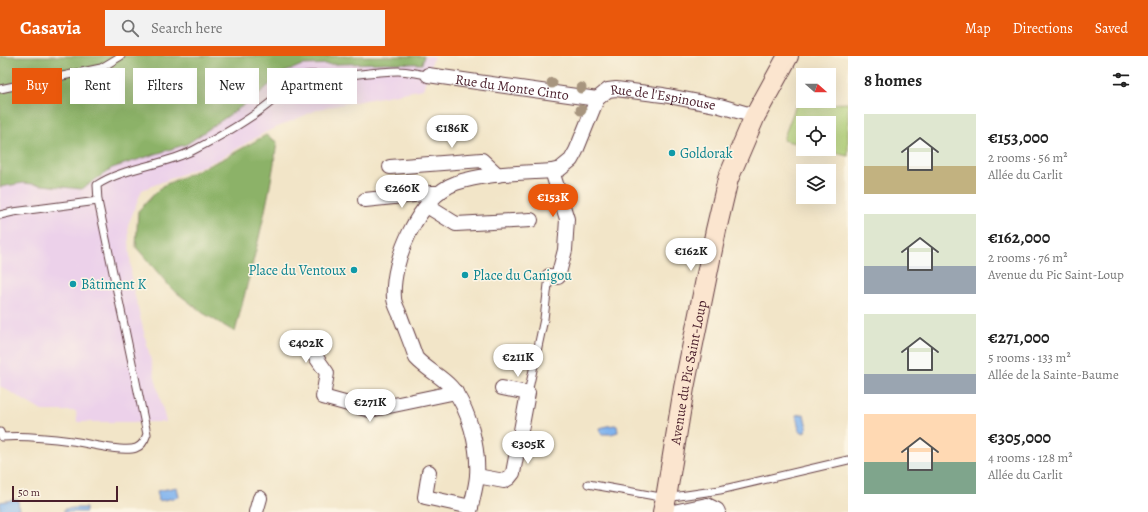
<!DOCTYPE html>
<meta charset="utf-8">
<style>
:root{--surface:#fff;--page:#f2f2f2;--text:#222;--muted:#767676;--accent:#ea580c}
body{margin:0;font-family:Alegreya,serif;background:var(--page);color:var(--text);height:100vh;display:flex;flex-direction:column;font-size:15px;white-space:nowrap}
*{box-sizing:border-box;margin:0}
p{font-size:13px;color:var(--muted)}
.icon{flex:none;width:22px;height:22px;fill:none;stroke:currentColor;stroke-width:2;stroke-linecap:round;stroke-linejoin:round}
.map{position:relative;flex:1;overflow:hidden}
.sheet{display:flex;flex-direction:column;background:var(--surface);width:300px}
.sheet>*{flex:none}
.banner{position:absolute;left:12px;top:12px;width:380px;height:36px;display:flex;gap:8px}
.needle{width:26px;rotate:110deg}
.buttons{position:absolute;left:796px;top:12px;display:grid;gap:8px}
.buttons a{display:grid;place-items:center;width:40px;height:40px;border-radius:0px;background:var(--surface);box-shadow:0 4px 16px #0002;font-size:20px}
.scale{position:absolute;left:12px;bottom:10px;width:106px;box-sizing:border-box;padding-left:4px;border:2px solid #4a1f2b;border-top:0;font-size:11px;line-height:14px;white-space:nowrap;color:#4a1f2b;-webkit-text-stroke:3px #fcf5e5;paint-order:stroke}
.price{position:absolute;translate:-50% -34px;padding:0 9px;border-radius:14px;background:#fff;color:#222;font-size:13px;line-height:26px;filter:drop-shadow(0 1px 2px #0008)}
.price::after{content:'';position:absolute;left:50%;top:24px;width:12px;height:9px;margin-left:-6px;background:inherit;clip-path:polygon(0 0,100% 0,50% 100%)}
.price.active{background:var(--accent);color:#fff}
ul{padding:0;list-style:none}
li{display:flex;align-items:center;gap:12px;height:100px;padding:0 16px}
li span{display:grid;place-items:center;flex:none;width:112px;height:80px;border-radius:0px;color:#555}
li>.icon{margin-inline-start:auto}
span .icon{width:48px;height:48px;fill:#fffc;stroke-width:1}
li b{font-size:17px}
h2{display:flex;justify-content:space-between;align-items:center;height:48px;padding:0 16px;font-size:17px}
.tag{padding:0 14px;border-radius:0px;background:var(--surface);box-shadow:0 4px 16px #0002;font-size:14px;line-height:36px}
.tag.active{background:var(--accent);color:#fff}
header{display:flex;align-items:center;gap:24px;box-sizing:border-box;height:56px;padding:0 20px;background:var(--accent);color:#fff}
header strong{font-size:19px}
nav{display:flex;gap:22px;margin-inline-start:auto;font-size:14px}
.search{width:280px;height:36px;background:var(--page);display:flex;align-items:center;gap:10px;box-sizing:border-box;padding:0 14px;border-radius:0px;color:var(--muted);font-size:15px}
main{display:flex;flex:1;min-height:0}
.map>svg:first-child{display:block}
</style>
<header>
<strong>Casavia</strong>
<div class="search"><svg class="icon" aria-label="search" viewBox="0 0 24 24"><circle cx="10" cy="10" r="6"/><path d="M15 15l6 6"/></svg>Search here</div>
<nav><a>Map</a><a>Directions</a><a>Saved</a></nav>
</header>
<main>
<div class="map">
<svg width="848" height="456" viewBox="0 0 848 456">
<rect width="100%" height="100%" fill="#fcf5e5"/>
<filter id="ink" filterUnits="userSpaceOnUse"><feTurbulence type="fractalNoise" baseFrequency=".025" numOctaves="2"/><feDisplacementMap in="SourceGraphic" scale="8" xChannelSelector="R" yChannelSelector="G"/><feConvolveMatrix kernelMatrix="1 2 1 2 8 2 1 2 1" color-interpolation-filters="sRGB"/></filter>
<filter id="wash" filterUnits="userSpaceOnUse"><feTurbulence type="fractalNoise" baseFrequency=".012" numOctaves="4" result="noise"/><feDisplacementMap in="SourceGraphic" scale="16" xChannelSelector="R" yChannelSelector="G"/><feGaussianBlur stdDeviation="0.9" result="paint"/><feColorMatrix in="noise" values="0 0 0 0 0 0 0 0 0 0 0 0 0 0 0 0 0 1.4 0 .05"/><feComposite in="paint" operator="in"/></filter>
<g filter="url(#wash)">
<rect width="100%" height="100%" fill="#f2e5c8"/>
<polygon fill="#ecd1ea" points="0,0 434,0 423,33 319,53 264,77 219,103 142,134 128,169 132,228 166,366 77,366 76,355 42,355 0,330"/>
<polygon fill="#b0d078" stroke="#7d7852" points="848,47 848,100 819,93 829,93 829,67 803,67 803,89 783,84 796,49"/>
<g fill="#8cb268" stroke="#6b684a">
<polygon points="0,0 424,0 422,8 385,7 302,9 283,17 254,42 187,88 112,112 82,133 23,127 0,131"/>
<path d="M266,79L277,86C269,150 251,213 235,276L203,257L172,233L136,191L138,155L162,130L223,103Z"/>
</g>
<g fill="#81b4ee" stroke="#666a8c">
<polygon points="804,358 807,372 806,373 804,377 799,374 796,359"/>
<polygon points="615,369 617,370 618,376 611,378 601,378 600,372 607,370"/>
<polygon points="177,431 179,441 159,445 157,435"/>
<polygon points="18,443 19,454 0,456 0,446"/>
<polygon points="74,452 86,452 86,456 64,456 64,453"/>
</g>
</g>
<g filter="url(#ink)">
<g fill="none" stroke-linecap="round" stroke-linejoin="round">
<defs>
<g id="service">
<polyline points="0,33 101,12 121,0"/>
<path d="M0,159L13,156L98,145L97,129C124,111 163,110 194,94C221,80 248,65 271,46C279,40 287,26 295,22C307,16 324,20 337,20C357,19 378,15 398,15C408,15 418,18 428,19"/>
<polyline points="528,337 544,263 549,220"/>
<path d="M0,376L2,381C25,379 50,382 72,385C87,387 123,397 136,392C142,390 145,384 147,378L98,145"/>
<polyline points="588,428 666,442 720,434 848,404"/>
</g>
<g id="minor">
<path id="s1" d="M428,19L597,43"/>
<polyline points="390,111 482,104 498,119"/>
<polyline points="365,144 432,137 439,137"/>
<polyline points="427,150 456,168 531,164"/>
<polyline points="549,220 558,221 565,194 567,163 552,115"/>
<polyline points="306,287 327,317 323,341 370,354 456,336"/>
<polyline points="429,416 425,441 471,451"/>
<polyline points="477,420 504,425 509,422 513,417 528,337 502,332"/>
<polyline points="256,456 260,442"/>
<path id="s2" d="M470,456C472,444 476,432 477,420C479,393 469,351 451,331C441,320 426,313 416,302C411,287 405,273 400,259C398,254 394,247 394,242C391,205 419,140 456,127C484,117 522,117 552,115L560,113L571,104L576,95L597,43L608,34L616,33L663,39L720,50L755,60"/>
<polyline points="673,456 707,449 717,454 718,456"/>
</g>
<g id="secondary">
<path id="s3" d="M663,456L666,442L684,332L716,174L728,123L755,60L788,0"/>
</g>
</defs>
<use href="#service" stroke="#633d43" stroke-width="9"/>
<use href="#minor" stroke="#633d43" stroke-width="16"/>
<use href="#secondary" stroke="#633d43" stroke-width="22"/>
<use href="#service" stroke="#fff" stroke-width="7"/>
<use href="#minor" stroke="#fff" stroke-width="14"/>
<use href="#secondary" stroke="#fbe5cf" stroke-width="20"/>
</g>
<g fill="#a7957e">
<circle cx="552" cy="27" r="5.5"/>
<circle cx="581" cy="32" r="5.5"/>
<circle cx="581" cy="54" r="5.5"/>
</g>
</g>
<g fill="#0f9aa8" stroke="#fcf5e5" stroke-width="1.5">
<circle cx="672" cy="97" r="4"/>
<circle cx="354" cy="214" r="4"/>
<circle cx="465" cy="219" r="4"/>
<circle cx="73" cy="228" r="4"/>
</g>
<g text-anchor="middle" stroke-width="3" stroke-linejoin="round" paint-order="stroke">
<g font-size="14" fill="#4a1f2b" stroke="#fcf5e5">
<text dy="5" stroke="none"><textPath href="#s1" startOffset="85">Rue du Monte Cinto</textPath></text>
<text dy="5" stroke="none"><textPath href="#s2" startOffset="634">Rue de l'Espinouse</textPath></text>
<text dy="5" stroke="none"><textPath href="#s3" startOffset="142">Avenue du Pic Saint-Loup</textPath></text>
</g>
<g font-size="14" fill="#0d838f" stroke="#fcf5e5" text-anchor="start">
<text x="680" y="102">Goldorak</text>
<text x="346" y="219" text-anchor="end">Place du Ventoux</text>
<text x="473" y="224">Place du Canigou</text>
<text x="81" y="233">Bâtiment K</text>
</g>
</g>
</svg>
<div class="buttons">
<a><svg class="needle" viewBox="-14 -14 28 28"><path d="M0-13l5 13h-10z" fill="#e53935"/><path d="M0 13l5-13h-10z" fill="#767676"/></svg></a>
<a><svg class="icon" aria-label="locate" viewBox="0 0 24 24"><circle cx="12" cy="12" r="6"/><path d="M12 2v4M12 18v4M2 12h4M18 12h4"/></svg></a>
<a><svg class="icon" aria-label="layers" viewBox="0 0 24 24"><path d="M12 4l9 5-9 5-9-5zM3 14l9 5 9-5"/></svg></a>
</div>
<div class="scale">50 m</div>
<b class="price" style="left:452px;top:93px">€186K</b>
<b class="price" style="left:402px;top:153px">€260K</b>
<b class="price active" style="left:553px;top:162px">€153K</b>
<b class="price" style="left:691px;top:216px">€162K</b>
<b class="price" style="left:306px;top:308px">€402K</b>
<b class="price" style="left:518px;top:322px">€211K</b>
<b class="price" style="left:370px;top:367px">€271K</b>
<b class="price" style="left:528px;top:409px">€305K</b>
<div class="banner">
<a class="tag active">Buy</a>
<a class="tag">Rent</a>
<a class="tag">Filters</a>
<a class="tag">New</a>
<a class="tag">Apartment</a>
</div>
</div>
<section class="sheet">
<h2>8 homes<svg class="icon" aria-label="filters" viewBox="0 0 24 24"><path d="M4 7h16M4 17h16"/><circle cx="9" cy="7" r="2"/><circle cx="15" cy="17" r="2"/></svg></h2>
<ul>
<li><span style="background:linear-gradient(#dfe7d0 65%,#c2b280 0)"><svg class="icon" aria-label="home" viewBox="0 0 24 24"><path d="M3 11l9-7 9 7M6 9v11h12V9"/></svg></span><div><b>€153,000</b><p>2 rooms · 56 m²</p><p>Allée du Carlit</p></div></li>
<li><span style="background:linear-gradient(#dfe7d0 65%,#9aa5b1 0)"><svg class="icon" aria-label="home" viewBox="0 0 24 24"><path d="M3 11l9-7 9 7M6 9v11h12V9"/></svg></span><div><b>€162,000</b><p>2 rooms · 76 m²</p><p>Avenue du Pic Saint-Loup</p></div></li>
<li><span style="background:linear-gradient(#dfe7d0 75%,#9aa5b1 0)"><svg class="icon" aria-label="home" viewBox="0 0 24 24"><path d="M3 11l9-7 9 7M6 9v11h12V9"/></svg></span><div><b>€271,000</b><p>5 rooms · 133 m²</p><p>Allée de la Sainte-Baume</p></div></li>
<li><span style="background:linear-gradient(#ffd9b3 60%,#7fa58c 0)"><svg class="icon" aria-label="home" viewBox="0 0 24 24"><path d="M3 11l9-7 9 7M6 9v11h12V9"/></svg></span><div><b>€305,000</b><p>4 rooms · 128 m²</p><p>Allée du Carlit</p></div></li>
</ul>
</section>
</main>
